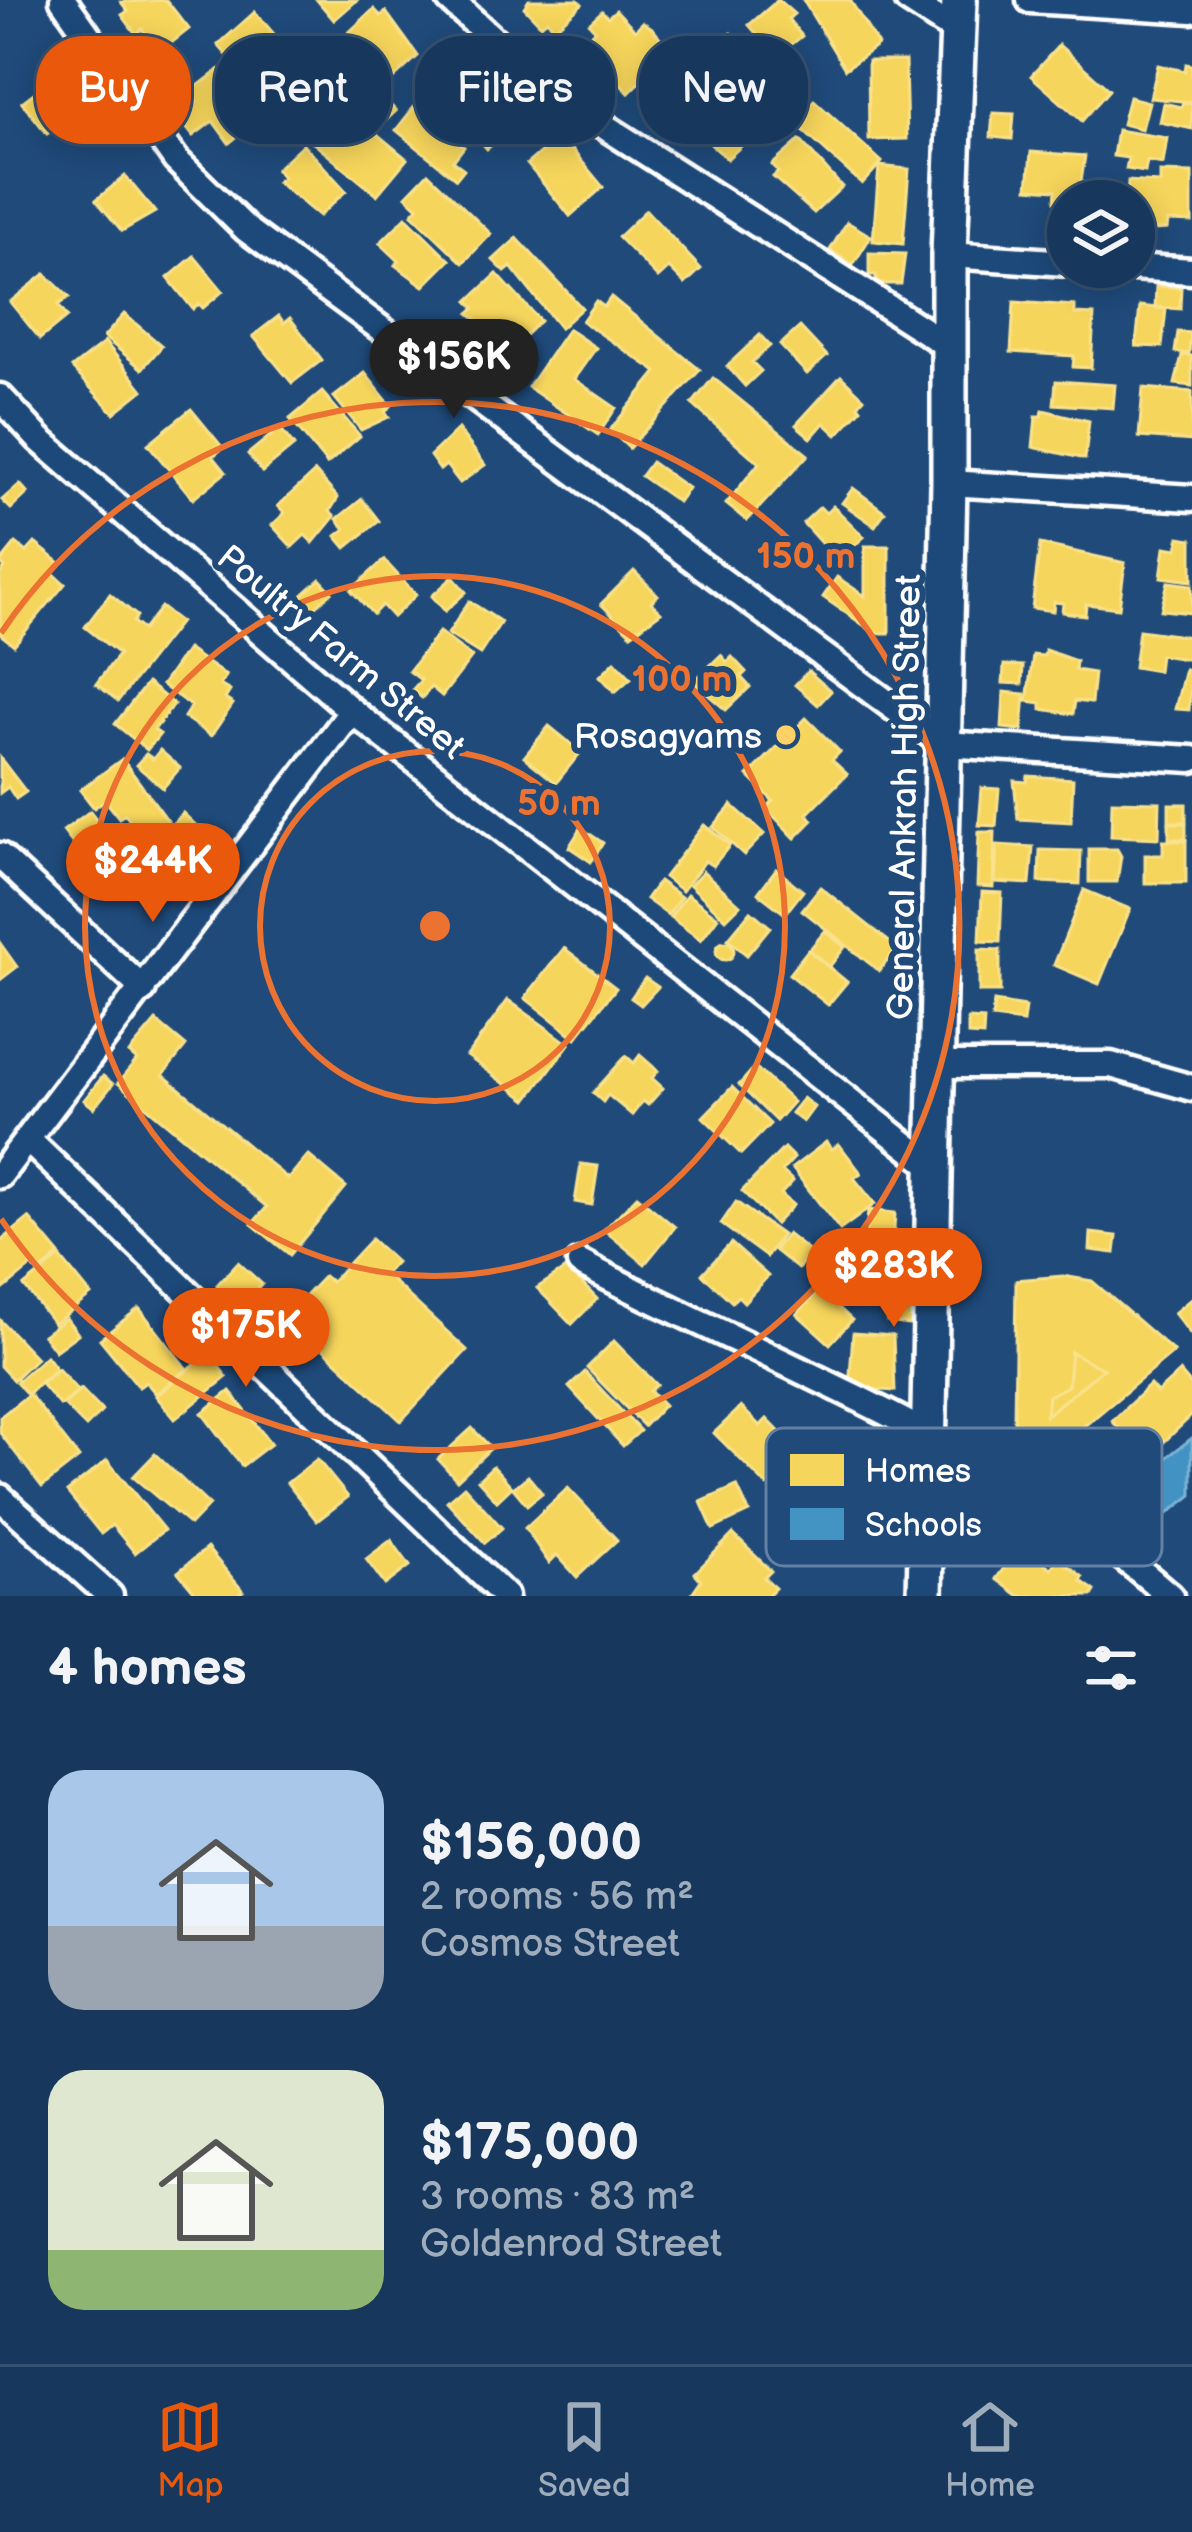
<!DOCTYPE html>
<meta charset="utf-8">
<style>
:root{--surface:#17385c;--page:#244365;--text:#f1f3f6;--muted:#9eacbb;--line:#365272;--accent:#ea580c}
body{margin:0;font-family:"Balsamiq Sans",sans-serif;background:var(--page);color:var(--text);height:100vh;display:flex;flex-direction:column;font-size:45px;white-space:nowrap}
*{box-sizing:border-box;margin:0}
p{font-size:39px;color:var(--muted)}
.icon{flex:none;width:66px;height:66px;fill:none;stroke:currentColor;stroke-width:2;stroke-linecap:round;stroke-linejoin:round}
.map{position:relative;height:1596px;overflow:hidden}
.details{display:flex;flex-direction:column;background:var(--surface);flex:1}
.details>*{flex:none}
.guide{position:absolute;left:36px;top:36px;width:1122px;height:108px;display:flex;gap:24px}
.buttons{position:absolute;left:1047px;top:180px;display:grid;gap:24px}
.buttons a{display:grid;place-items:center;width:108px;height:108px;border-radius:50%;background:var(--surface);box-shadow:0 6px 30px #0003,0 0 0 3px var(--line);font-size:60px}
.price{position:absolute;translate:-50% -102px;padding:0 27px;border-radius:42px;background:var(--accent);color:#fff;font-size:39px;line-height:78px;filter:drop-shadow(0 3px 6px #0008)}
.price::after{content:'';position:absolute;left:50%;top:72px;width:36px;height:27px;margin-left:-18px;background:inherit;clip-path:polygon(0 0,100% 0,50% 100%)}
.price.selected{background:#222;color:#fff}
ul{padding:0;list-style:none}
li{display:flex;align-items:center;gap:36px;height:300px;padding:0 48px}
li span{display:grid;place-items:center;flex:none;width:336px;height:240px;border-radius:36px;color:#555}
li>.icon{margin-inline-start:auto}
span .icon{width:144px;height:144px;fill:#fffc;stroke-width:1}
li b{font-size:51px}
h2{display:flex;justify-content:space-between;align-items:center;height:144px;padding:0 48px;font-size:51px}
.chip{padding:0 42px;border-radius:48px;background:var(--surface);box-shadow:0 6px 30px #0003,0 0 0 3px var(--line);font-size:42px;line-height:108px}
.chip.selected{background:var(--accent);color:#fff}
.menu{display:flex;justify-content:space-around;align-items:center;height:168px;border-top:3px solid var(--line);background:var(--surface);font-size:33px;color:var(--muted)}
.menu a{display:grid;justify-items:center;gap:6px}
.menu .selected{color:var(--accent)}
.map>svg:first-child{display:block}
</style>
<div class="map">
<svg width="1192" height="1596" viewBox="0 0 1192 1596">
<rect width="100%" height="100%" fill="#1f4a7a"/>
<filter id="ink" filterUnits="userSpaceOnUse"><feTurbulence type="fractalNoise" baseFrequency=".00833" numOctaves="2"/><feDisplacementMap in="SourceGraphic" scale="24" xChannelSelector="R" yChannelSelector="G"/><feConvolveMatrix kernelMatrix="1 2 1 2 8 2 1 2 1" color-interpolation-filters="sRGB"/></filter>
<g filter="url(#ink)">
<g fill="#f6d55c" stroke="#f9e28d" stroke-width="3" fill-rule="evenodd">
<polygon points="166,0 189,29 160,52 142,29 136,34 122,15 128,11 121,2"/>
<polygon points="317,0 357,0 334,20"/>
<polygon points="529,0 578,0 582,4 555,28 547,20 541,25 524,7"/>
<polygon points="778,0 794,14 788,19 802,36 776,57 749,25"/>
<polygon points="803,0 850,0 878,45 845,69"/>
<polygon points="374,9 381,16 386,12 418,56 391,81 347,34"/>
<polygon points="616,10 635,30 643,22 652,28 671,51 629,93 600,63 606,58 587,38 595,30 589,23 602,11 608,17"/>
<polygon points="255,12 293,56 256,89 218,45"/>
<polygon points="731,33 808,97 782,129 768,117 775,109 712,56"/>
<polygon points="1059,45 1109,90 1082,121 1031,76"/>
<polygon points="164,51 178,69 158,85 144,67"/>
<polygon points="343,54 353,64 361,56 385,81 376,90 396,111 379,127 326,70"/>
<polygon points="868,61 905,61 907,139 869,140"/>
<polygon points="695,64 705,73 690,90 680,80"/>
<polygon points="1186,64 1192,65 1192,102 1150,98 1158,65 1185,71"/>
<polygon points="220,69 259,119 229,143 213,121 193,136 180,120 197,102 190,92"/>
<polygon points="471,74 491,98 498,93 517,124 487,149 443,98"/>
<polygon points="48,82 55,91 60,87 79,116 60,132 56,127 47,134 22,102"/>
<polygon points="715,83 758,131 727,159 689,124 697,117 688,108"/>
<polygon points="1129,97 1149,102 1142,129 1122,124"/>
<polygon points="336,100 407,159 377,195 306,137"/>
<polygon points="814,100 882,162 862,184 800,128 808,120 801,113"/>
<polygon points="1183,102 1192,104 1192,129 1160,122 1164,103 1181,107"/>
<polygon points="414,107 464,147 453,161 464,169 456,179 396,130"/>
<polygon points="993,113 1014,114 1012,139 991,137"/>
<polygon points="1117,130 1167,138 1163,164 1147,161 1145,172 1126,169 1128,158 1113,156"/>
<polygon points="556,139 565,141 603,187 570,216 527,164"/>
<polygon points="800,140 842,187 814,213 773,177 778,172 772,165"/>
<polygon points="303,144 346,191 319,216 277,182 283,177 276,169"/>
<polygon points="1031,152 1085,156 1078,201 1055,201 1056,190 1028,188"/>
<polygon points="879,166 909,169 903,244 873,241"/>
<polygon points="1160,172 1192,173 1192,222 1168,221 1167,229 1139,231 1134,201 1127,201 1128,181 1160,183"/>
<polygon points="428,173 491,234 463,263 412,214 418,207 406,196"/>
<polygon points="125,176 155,212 122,231 96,200"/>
<polygon points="646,210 701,269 685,284 669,268 658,278 618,237"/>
<polygon points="406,217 450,260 424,286 395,265 399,261 380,243"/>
<polygon points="847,222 871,236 853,265 830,250"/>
<polygon points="517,238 582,308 560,328 511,267 505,272 493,260"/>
<polygon points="869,253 905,254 901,284 876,284 876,275 869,275"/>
<polygon points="194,256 223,291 203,308 199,304 193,309 168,278"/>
<polygon points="45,274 69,297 58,305 67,317 40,339 10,302"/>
<polygon points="497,274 540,321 512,348 469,313 475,308 468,301"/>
<polygon points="1156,286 1181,288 1180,309 1155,307"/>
<polygon points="611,297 700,370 629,448 610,430 657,372 582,321 596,301 604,307"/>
<polygon points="1014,302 1075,306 1075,314 1094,315 1091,368 1073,367 1074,356 1011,352"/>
<polygon points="1140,306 1166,309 1162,347 1136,346"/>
<polygon points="124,314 162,346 142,369 104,337"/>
<polygon points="279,316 284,323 290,318 322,360 292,383 253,336"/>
<polygon points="800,327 827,356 807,374 780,345"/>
<polygon points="568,329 596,348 574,379 616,408 598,435 528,387"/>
<polygon points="1178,332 1191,333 1189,354 1175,352"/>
<polygon points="760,335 770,346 752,362 761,371 745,386 727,366"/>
<polygon points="105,342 143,390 114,413 72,368"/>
<polygon points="1182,355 1192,356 1192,386 1175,384"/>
<polygon points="365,373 391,406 385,411 389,417 361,430 334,397"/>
<polygon points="841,376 864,398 858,405 861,409 837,435 824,423 811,438 796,425"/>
<polygon points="713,378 808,455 747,521 726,504 759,463 692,404"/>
<polygon points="1056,381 1115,385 1113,408 1054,404"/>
<polygon points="1143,388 1192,392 1192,441 1139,437"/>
<polygon points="322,392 360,436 327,464 290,419"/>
<polygon points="191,409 223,448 213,456 226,472 193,499 148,444"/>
<polygon points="1043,410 1089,421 1085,459 1033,447 1036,416 1042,416"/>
<polygon points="280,428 294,446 262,472 248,454"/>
<polygon points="458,429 485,465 460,483 446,465 440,470 430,456"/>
<polygon points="651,462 688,488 678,502 641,476"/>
<polygon points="315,472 338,498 330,511 335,516 313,543 305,535 292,547 272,525 285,513 278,506"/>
<polygon points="20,484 28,493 11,509 2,500"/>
<polygon points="853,488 885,512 875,526 842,503"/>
<polygon points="362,499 379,521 346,548 336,536 345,529 337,519"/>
<polygon points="833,506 864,537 837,561 803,523 820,507 826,513"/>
<polygon points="1179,537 1192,539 1192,581 1161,577 1165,547 1178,549"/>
<polygon points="16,543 27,552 35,543 60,563 52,572 65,584 14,645 0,634 0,574 5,568 0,563"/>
<polygon points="1040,544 1125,563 1119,608 1086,604 1085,615 1062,612 1063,603 1054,602 1053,611 1032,608"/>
<polygon points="865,546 889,546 889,633 875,633 823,597 837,577 865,596"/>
<polygon points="384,560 416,595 393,617 382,605 373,614 351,590"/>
<polygon points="634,571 658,595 651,602 661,612 631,634 601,604"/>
<polygon points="453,577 466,592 445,611 432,596"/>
<polygon points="320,579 332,592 311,611 299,598"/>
<polygon points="1168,582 1192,585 1192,613 1161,610"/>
<polygon points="110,594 137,616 133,622 143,630 161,607 180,622 118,701 96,684 119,654 85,627"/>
<polygon points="469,601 501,622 480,654 448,634"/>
<polygon points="1139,630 1192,637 1192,660 1160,655 1158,671 1134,667"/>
<polygon points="439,632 472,657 442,696 431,687 422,698 412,690 421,680 409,671"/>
<polygon points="187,649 226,676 220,685 230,691 225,699 233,704 211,736 184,717 191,706 162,685"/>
<polygon points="1045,650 1076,661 1075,670 1094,673 1091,703 1075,701 1073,714 1041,709 1041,703 1027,701 1033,655 1044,656"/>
<polygon points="721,655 727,662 732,657 746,672 741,677 750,687 726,710 693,682"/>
<polygon points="615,661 631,678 615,692 600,676"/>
<polygon points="1004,665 1023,666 1022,684 1003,683"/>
<polygon points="1185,669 1192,670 1189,710 1175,709"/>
<polygon points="808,671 831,691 818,705 795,685"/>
<polygon points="147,683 174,704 154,730 160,734 147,750 115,724"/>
<polygon points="1004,692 1025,694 1022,730 1002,728"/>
<polygon points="806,718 840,752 832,760 847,774 807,814 813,820 795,838 766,808 773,801 748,776"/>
<polygon points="549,726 581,752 556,783 524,757"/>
<polygon points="160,750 180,768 163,788 136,765 146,754 153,759"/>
<polygon points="0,758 26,792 16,799 8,787 0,793"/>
<polygon points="122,759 168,821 143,839 125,814 119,818 105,800 94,808 80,790"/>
<polygon points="1028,776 1073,779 1071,822 1018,819 1014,781 1027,782"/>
<polygon points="982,788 999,789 996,826 979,825"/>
<polygon points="1112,801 1160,802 1159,838 1111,836"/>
<rect x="1169" y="804" width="17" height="18"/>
<polygon points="732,805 764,834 744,855 713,827"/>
<polygon points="90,811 120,850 93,870 63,831"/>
<polygon points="183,813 202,831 185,849 171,826"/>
<rect x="1169" y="823" width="17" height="16"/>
<polygon points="704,825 730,845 713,866 705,861 682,891 664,877"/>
<polygon points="581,828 603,843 591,862 569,847"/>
<polygon points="979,832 995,832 993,887 977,886"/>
<polygon points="1163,841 1186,841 1186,883 1145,883 1145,855 1163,855"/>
<polygon points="997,845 1033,847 1030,884 995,882"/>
<polygon points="1089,849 1117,849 1121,856 1117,882 1089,882"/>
<polygon points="1040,850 1081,851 1080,884 1039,882"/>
<polygon points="776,869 803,891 785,914 758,893"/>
<polygon points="703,871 740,905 726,919 690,885"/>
<polygon points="659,881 681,897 668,915 646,899"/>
<polygon points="820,887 897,948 879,971 802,910"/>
<polygon points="1084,890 1130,909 1099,984 1054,965"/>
<polygon points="982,892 1002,893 1000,942 980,941"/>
<polygon points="687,894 718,917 701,940 670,917"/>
<polygon points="751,911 770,927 747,955 728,939"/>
<polygon points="825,931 845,947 829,967 809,950"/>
<circle cx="725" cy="951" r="9"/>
<polygon points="0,943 17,967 0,980"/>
<polygon points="564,948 616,988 576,1038 525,998"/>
<polygon points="979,949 1000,950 1000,992 979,992"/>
<polygon points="808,950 847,982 828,1005 789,974"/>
<polygon points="645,978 658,987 641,1005 631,998"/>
<polygon points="508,1000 569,1044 527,1100 467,1056"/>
<polygon points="994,1002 1025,1007 1023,1022 992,1018"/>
<polygon points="968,1019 984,1020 983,1036 968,1035"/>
<polygon points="156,1021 186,1046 163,1075 288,1179 308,1155 346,1187 290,1255 252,1224 267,1207 118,1083 137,1060 129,1053"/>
<polygon points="640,1055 658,1071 652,1078 663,1088 648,1105 643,1101 632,1115 608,1095 603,1102 593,1093 626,1056 634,1063"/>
<polygon points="755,1067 793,1102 776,1121 739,1085"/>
<polygon points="103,1076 113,1084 94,1108 84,1100"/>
<polygon points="732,1087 770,1124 741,1154 703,1117"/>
<polygon points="803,1098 814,1107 803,1122 791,1113"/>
<polygon points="826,1142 832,1149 839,1144 861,1173 854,1178 875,1204 840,1230 792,1168"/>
<polygon points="784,1148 794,1158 782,1171 793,1181 781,1194 793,1205 775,1224 742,1191"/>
<polygon points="581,1164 598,1166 592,1205 575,1202"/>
<polygon points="637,1196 675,1227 645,1264 604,1230"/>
<polygon points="736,1202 782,1235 766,1257 721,1224"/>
<polygon points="868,1210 895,1213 892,1261 864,1259"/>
<polygon points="29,1218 60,1255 38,1273 32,1266 0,1292 0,1242"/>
<polygon points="1091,1233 1117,1236 1115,1253 1090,1250"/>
<polygon points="787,1234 810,1252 798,1269 774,1250"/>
<polygon points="371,1239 396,1262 385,1274 467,1350 401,1421 294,1322 313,1302 306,1295 324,1276 331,1282"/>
<polygon points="731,1243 768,1276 744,1302 738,1296 732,1302 702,1274"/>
<polygon points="60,1257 91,1295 54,1324 24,1286"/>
<polygon points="238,1262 262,1284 242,1307 217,1285"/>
<polygon points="567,1268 597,1299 572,1324 537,1288"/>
<path d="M1063,1276L1092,1281L1174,1352L1076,1433L1014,1422L1016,1280ZM1071,1352L1103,1369L1046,1415L1048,1396L1068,1386Z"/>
<polygon points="890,1287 913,1289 910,1325 887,1322"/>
<polygon points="820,1290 852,1320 830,1344 797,1314"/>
<polygon points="1192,1298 1192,1336 1174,1313"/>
<polygon points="139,1308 187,1369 156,1394 146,1382 139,1387 100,1339"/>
<polygon points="66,1318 78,1334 55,1351 43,1335"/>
<polygon points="0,1320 36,1358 13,1380 0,1366"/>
<polygon points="853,1333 893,1336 895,1391 849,1388"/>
<polygon points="614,1341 657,1385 650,1391 664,1405 644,1426 587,1368"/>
<polygon points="1071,1352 1103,1369 1046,1415 1048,1396 1068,1386"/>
<polygon points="208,1353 227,1377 175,1419 156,1396"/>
<polygon points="46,1356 56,1369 27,1394 16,1382"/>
<polygon points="58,1369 78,1391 60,1406 41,1384"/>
<polygon points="585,1372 640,1431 623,1446 569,1387"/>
<polygon points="1180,1372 1192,1386 1192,1415 1147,1458 1112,1421 1150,1385 1157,1393"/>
<polygon points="81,1389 102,1411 86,1427 64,1405"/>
<polygon points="230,1391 271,1444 242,1466 202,1413"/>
<polygon points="29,1394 79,1458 42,1487 0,1433 0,1417"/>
<polygon points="741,1407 760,1426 767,1419 801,1454 767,1486 714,1433"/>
<polygon points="472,1428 491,1448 457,1480 438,1459"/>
<polygon points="155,1454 209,1505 190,1525 133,1477"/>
<polygon points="317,1459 348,1497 317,1521 287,1483"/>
<polygon points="107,1460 164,1530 135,1553 112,1525 101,1534 67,1492"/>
<polygon points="493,1466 512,1487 497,1501 478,1480"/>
<polygon points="528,1476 542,1493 527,1505 513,1488"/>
<polygon points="464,1486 502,1528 485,1543 447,1501"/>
<polygon points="737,1486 749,1512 713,1529 701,1502"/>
<polygon points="568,1488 617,1540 577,1577 557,1555 549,1563 525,1528"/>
<polygon points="733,1534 771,1571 764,1578 775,1588 767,1596 690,1596 701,1580 695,1573"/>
<polygon points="1018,1535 1044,1554 1040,1560 1051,1568 1058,1558 1083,1577 1081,1581 1095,1591 1092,1596 1019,1596 996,1579 1007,1564 1000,1559"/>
<polygon points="391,1540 410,1566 385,1585 366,1559"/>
<polygon points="207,1548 243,1591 237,1596 198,1596 178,1572"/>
</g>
<polygon fill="#4393c3" stroke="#7bb3d5" stroke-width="3" points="1192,1438 1192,1495 1164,1517 1136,1481"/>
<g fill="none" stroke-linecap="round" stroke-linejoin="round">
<defs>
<g id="street">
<polyline points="63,0 176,160 246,229 943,744 1192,759"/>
<polyline points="450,0 551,92 950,347"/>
<polyline points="908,0 956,31"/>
<polyline points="1030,0 1192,10"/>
<polyline points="949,255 1068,263"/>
<polyline points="1132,267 1192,271"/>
<polyline points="0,397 39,439 352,711 934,1167"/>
<polyline points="949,483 1192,498"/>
<polyline points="0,856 143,989"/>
<polyline points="936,1065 1111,1065 1192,1088"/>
<polyline points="28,1140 505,1596"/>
<polyline points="0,1175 352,711"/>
<path d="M580,1263C778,1366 1002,1448 1170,1596"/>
<polyline points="0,1497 110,1596"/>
</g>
<polyline id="secondary" points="925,1596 949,483 949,255 959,0"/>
</defs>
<use href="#street" stroke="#fff" stroke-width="33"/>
<use href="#secondary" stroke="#fff" stroke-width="42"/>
<use href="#street" stroke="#1f4a7a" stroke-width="24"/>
<use href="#secondary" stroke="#1f4a7a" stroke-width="33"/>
</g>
</g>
<g fill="none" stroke="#eb7230" stroke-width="6">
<circle cx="435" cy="926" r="175"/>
<circle cx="435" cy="926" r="350"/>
<path d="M1 633A524 524 0 1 1 1 1219"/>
</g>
<circle fill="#ffd166" stroke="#1f4a7a" stroke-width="4.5" cx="786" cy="735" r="12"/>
<g text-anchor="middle" stroke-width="12" stroke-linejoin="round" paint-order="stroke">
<g font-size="36" fill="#fff" stroke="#1f4a7a">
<text transform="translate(342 651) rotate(40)" y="13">Poultry Farm Street</text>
<text transform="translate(903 797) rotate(-89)" y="13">General Ankrah High Street</text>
</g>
<g font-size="36" fill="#fff" stroke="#1f4a7a" text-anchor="end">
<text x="762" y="748">Rosagyams</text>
</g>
</g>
<rect x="766" y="1428" width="396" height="138" rx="18" fill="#1f4a7a" stroke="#6280a2" stroke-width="3"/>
<rect x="790" y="1454" width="54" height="32" fill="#f6d55c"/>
<rect x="790" y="1508" width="54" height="32" fill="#4393c3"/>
<g font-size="33" fill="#fff">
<text x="865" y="1482">Homes</text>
<text x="865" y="1536">Schools</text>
</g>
<circle cx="435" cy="926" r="18" fill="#eb7230" stroke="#1f4a7a" stroke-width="6"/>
<g font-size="36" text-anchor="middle" font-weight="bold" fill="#eb7230" stroke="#1f4a7a" stroke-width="12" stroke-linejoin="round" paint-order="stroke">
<text x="806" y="568">150 m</text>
<text x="682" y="691">100 m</text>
<text x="559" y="815">50 m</text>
</g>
</svg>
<div class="buttons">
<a><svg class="icon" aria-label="layers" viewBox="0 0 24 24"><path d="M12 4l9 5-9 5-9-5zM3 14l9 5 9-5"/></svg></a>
</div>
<b class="price selected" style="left:454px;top:421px">$156K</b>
<b class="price" style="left:153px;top:925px">$244K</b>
<b class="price" style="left:894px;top:1330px">$283K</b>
<b class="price" style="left:246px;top:1390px">$175K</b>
<div class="guide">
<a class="chip selected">Buy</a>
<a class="chip">Rent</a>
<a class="chip">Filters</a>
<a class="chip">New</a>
</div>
</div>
<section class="details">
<h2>4 homes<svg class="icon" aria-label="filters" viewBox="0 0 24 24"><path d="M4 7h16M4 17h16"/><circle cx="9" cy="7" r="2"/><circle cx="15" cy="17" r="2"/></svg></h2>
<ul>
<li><span style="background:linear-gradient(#a9c7e8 65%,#9aa5b1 0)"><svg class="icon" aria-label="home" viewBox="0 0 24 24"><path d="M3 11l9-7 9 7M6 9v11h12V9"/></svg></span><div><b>$156,000</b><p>2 rooms · 56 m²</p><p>Cosmos Street</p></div></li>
<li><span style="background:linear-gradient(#dfe7d0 75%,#8fb573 0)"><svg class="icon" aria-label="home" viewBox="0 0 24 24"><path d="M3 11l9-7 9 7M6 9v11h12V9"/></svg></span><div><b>$175,000</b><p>3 rooms · 83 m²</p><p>Goldenrod Street</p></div></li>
</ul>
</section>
<nav class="menu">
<a class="selected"><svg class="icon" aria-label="map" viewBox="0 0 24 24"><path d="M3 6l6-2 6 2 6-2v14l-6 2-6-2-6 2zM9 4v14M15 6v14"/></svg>Map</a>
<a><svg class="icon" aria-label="saved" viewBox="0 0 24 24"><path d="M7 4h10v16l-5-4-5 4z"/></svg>Saved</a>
<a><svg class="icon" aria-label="home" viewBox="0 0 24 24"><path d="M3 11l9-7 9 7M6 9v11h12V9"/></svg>Home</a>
</nav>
